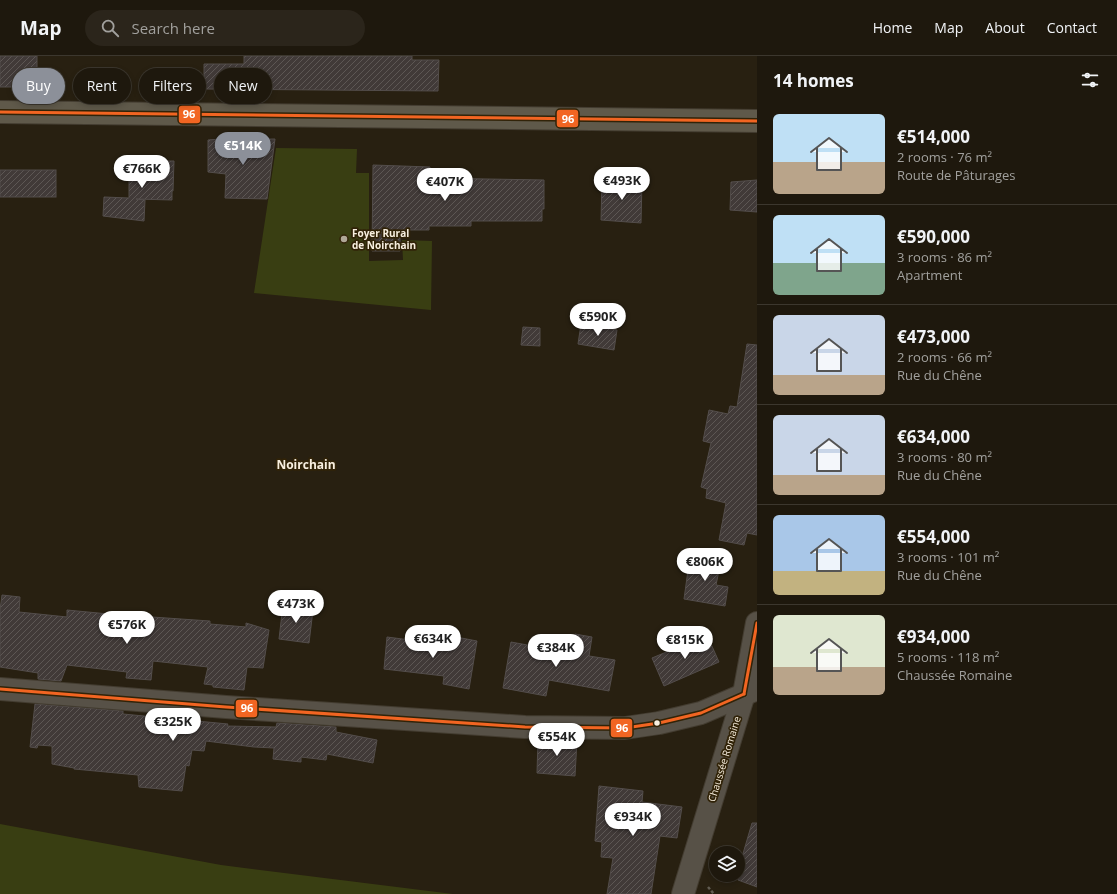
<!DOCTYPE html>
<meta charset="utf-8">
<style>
:root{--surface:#1e180d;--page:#2b251b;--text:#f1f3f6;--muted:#a1a09d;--line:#3c372e;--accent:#8c9099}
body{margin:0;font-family:"Open Sans",sans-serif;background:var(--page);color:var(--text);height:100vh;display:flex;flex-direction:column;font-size:15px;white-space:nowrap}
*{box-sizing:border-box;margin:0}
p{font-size:13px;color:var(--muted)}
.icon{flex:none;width:22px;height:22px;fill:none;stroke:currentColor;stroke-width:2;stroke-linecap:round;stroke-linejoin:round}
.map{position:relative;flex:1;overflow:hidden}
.details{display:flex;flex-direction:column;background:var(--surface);width:360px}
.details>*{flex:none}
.hud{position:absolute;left:12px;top:12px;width:380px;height:36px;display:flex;gap:8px}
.controls{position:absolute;left:709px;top:790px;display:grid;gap:8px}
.controls a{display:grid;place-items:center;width:36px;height:36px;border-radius:50%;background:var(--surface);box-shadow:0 2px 6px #0003,0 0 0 1px var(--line);font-size:20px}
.price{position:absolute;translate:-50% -34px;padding:0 9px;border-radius:14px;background:#fff;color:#222;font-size:13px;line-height:26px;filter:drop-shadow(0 1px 2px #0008)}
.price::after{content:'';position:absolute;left:50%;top:24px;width:12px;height:9px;margin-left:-6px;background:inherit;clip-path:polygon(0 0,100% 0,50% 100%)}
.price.on{background:var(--accent);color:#fff}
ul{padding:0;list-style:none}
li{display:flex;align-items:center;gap:12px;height:100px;padding:0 16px}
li+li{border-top:1px solid var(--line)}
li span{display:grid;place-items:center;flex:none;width:112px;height:80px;border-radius:6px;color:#555}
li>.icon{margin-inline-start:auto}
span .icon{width:48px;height:48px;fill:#fffc;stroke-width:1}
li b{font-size:17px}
h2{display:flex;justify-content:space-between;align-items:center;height:48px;padding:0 16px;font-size:17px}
.pill{padding:0 14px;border-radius:18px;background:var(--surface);box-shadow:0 2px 6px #0003,0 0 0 1px var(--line);font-size:14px;line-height:36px}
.pill.on{background:var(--accent);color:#fff}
header{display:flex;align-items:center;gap:24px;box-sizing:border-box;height:56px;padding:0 20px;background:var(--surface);border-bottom:1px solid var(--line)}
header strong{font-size:19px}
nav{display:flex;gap:22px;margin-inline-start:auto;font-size:14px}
.search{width:280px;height:36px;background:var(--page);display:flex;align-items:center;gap:10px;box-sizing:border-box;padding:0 14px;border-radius:22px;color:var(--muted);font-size:15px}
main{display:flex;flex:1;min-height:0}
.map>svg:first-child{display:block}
</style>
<header>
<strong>Map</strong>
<div class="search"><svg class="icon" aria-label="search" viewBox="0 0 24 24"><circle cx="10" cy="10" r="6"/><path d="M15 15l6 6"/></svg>Search here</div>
<nav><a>Home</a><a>Map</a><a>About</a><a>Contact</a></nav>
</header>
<main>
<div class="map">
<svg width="757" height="838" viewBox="0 0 757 838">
<defs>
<pattern id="building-hatch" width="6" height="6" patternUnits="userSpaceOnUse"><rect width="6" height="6" fill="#413a38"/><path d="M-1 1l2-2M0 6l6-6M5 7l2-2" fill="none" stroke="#5d5754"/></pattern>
</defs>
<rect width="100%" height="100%" fill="#282011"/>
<g fill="#393e12">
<polygon points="276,92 357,93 356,117 369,117 369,205 403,204 402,184 432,185 431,254 254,237"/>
<polygon points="0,768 221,809 453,838 0,838"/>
</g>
<g fill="url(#building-hatch)" stroke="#534d4b">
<rect x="0" y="0" width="37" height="31"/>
<polygon points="244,0 412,0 412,4 439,4 438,35 204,33 204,8 244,8"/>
<polygon points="221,83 275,83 267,143 225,142 226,118 208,116 208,84"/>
<polygon points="129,105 174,105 173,135 172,135 172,144 136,143 145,144 144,165 103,160 104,141 129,142"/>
<polygon points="373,109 430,111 430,122 544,124 544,153 542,153 542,165 471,165 471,170 429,170 429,174 400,174 400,195 372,195"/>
<rect x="0" y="114" width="56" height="27"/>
<polygon points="602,124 642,125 641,167 601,164"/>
<polygon points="757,124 757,156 730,154 731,126"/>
<polygon points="581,268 617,274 614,294 578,288"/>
<polygon points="523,271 540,272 540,290 521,289"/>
<polygon points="747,288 757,289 757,479 747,477 744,489 719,484 726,447 706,442 707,433 701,431 711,387 703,385 709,354 728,358 730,350 737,351"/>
<polygon points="690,500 721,505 716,529 728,531 725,550 684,543"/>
<polygon points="2,539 20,541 19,556 67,561 67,554 119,559 119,558 152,560 152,561 210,565 210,568 246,571 246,567 269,574 263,612 247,611 244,634 213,631 213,629 204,628 208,611 153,605 151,624 126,622 127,616 67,609 61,625 38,623 38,617 0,611 0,554"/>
<polygon points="283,549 313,554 309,587 279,583"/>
<polygon points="575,578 592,581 589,600 615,604 609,635 549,624 546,640 503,632 511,586 571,597"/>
<polygon points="707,579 719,606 664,630 652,602"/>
<polygon points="451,580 477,585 469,633 443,628 444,620 384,613 387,581 449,589"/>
<polygon points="35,648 123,655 123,658 228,668 227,670 276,671 277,667 336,671 336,676 377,684 373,707 327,698 326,704 301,701 301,706 273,703 274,692 254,691 206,685 204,695 192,694 189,710 186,709 182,735 139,731 138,719 74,713 74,712 52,708 52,690 38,689 37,692 30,691"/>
<polygon points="538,684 577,685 575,720 537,717"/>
<polygon points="599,730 643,735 642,746 682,751 677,782 660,780 651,838 607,838 613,802 601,801 602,786 595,785"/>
<polygon points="752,767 757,767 757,831 738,824 738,800 742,801"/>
</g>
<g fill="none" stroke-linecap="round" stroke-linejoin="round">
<defs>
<g id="minor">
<polyline points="0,633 226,651 525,671 625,672 659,667 701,657 757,633"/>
<polyline points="683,838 744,638 757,567"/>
</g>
<polyline id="major" points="0,56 757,65"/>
</defs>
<use href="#minor" stroke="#433c30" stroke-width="24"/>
<use href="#major" stroke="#433c30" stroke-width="24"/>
<polyline stroke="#615c52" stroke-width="2.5" stroke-dasharray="3 2" stroke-linecap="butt" points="708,831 714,838"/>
<use href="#minor" stroke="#575147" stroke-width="22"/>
<use href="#major" stroke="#5f594a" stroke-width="22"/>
<defs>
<g id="bus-1">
<polyline points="0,56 757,65"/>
<polyline points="0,633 226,651 525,671 625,672 659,667 701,657 744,638"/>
<polyline points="744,638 757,567"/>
</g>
</defs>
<use href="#bus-1" stroke="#312308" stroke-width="6"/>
<use href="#bus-1" stroke="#f26522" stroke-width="3"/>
</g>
<circle fill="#afa797" stroke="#312308" stroke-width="1.5" cx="344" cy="183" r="4"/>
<circle fill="#f8efdf" stroke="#312308" stroke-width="1.5" cx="657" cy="667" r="3.5"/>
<g text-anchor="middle" stroke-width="3.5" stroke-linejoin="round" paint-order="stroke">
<g font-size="10" font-weight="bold" fill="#f8efdf" stroke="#312308" text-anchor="start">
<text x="352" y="181">Foyer Rural<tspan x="352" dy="12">de Noirchain</tspan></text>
</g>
<g font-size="10" fill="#f8efdf" stroke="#312308">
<text transform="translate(724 703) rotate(-73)" y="4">Chaussée Romaine</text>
</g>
<g font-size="12" font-weight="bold" fill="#f8efdf" stroke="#312308">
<text x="306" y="413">Noirchain</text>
</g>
</g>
<g stroke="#312308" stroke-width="1.5">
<rect x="178" y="49" width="23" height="19" rx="4" fill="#f26522"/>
<rect x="556" y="53" width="23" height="19" rx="4" fill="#f26522"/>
<rect x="235" y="643" width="23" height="19" rx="4" fill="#f26522"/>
<rect x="610" y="662" width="23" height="20" rx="4" fill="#f26522"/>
</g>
<g font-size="11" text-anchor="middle" font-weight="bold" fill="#fff">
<text x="189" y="62">96</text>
<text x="568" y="67">96</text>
<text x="247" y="656">96</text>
<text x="622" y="676">96</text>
</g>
</svg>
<div class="controls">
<a><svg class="icon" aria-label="layers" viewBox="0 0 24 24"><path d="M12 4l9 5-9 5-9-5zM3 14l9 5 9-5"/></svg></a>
</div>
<b class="price on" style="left:243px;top:110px">€514K</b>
<b class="price" style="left:142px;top:133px">€766K</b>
<b class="price" style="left:622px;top:145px">€493K</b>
<b class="price" style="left:445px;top:146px">€407K</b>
<b class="price" style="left:598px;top:281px">€590K</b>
<b class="price" style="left:705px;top:526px">€806K</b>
<b class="price" style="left:296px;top:568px">€473K</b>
<b class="price" style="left:127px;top:589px">€576K</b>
<b class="price" style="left:433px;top:603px">€634K</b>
<b class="price" style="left:685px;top:604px">€815K</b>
<b class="price" style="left:556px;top:612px">€384K</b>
<b class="price" style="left:173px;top:686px">€325K</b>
<b class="price" style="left:557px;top:701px">€554K</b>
<b class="price" style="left:633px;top:781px">€934K</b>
<div class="hud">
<a class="pill on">Buy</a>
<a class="pill">Rent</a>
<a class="pill">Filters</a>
<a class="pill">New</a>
</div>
</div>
<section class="details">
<h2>14 homes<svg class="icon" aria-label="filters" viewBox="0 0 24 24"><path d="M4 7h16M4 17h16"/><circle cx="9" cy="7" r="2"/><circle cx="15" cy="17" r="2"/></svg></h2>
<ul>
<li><span style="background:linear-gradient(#bfe0f5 60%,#b9a48a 0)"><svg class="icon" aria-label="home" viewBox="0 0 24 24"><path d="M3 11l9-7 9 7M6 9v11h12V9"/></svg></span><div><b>€514,000</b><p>2 rooms · 76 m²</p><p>Route de Pâturages</p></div></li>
<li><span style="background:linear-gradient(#bfe0f5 60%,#7fa58c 0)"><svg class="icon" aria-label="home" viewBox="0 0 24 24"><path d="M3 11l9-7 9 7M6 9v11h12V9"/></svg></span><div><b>€590,000</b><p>3 rooms · 86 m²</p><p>Apartment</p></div></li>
<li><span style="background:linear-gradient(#c9d6e8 75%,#b9a48a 0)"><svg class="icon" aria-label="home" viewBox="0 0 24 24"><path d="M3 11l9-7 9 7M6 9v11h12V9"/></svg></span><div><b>€473,000</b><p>2 rooms · 66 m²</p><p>Rue du Chêne</p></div></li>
<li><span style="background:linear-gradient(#c9d6e8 75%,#b9a48a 0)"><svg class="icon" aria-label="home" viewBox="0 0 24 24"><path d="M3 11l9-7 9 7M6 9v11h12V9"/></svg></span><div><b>€634,000</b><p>3 rooms · 80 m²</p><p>Rue du Chêne</p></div></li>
<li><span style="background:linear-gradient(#a9c7e8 70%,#c2b280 0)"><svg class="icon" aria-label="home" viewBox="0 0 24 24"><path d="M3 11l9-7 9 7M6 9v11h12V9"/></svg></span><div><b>€554,000</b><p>3 rooms · 101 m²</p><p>Rue du Chêne</p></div></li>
<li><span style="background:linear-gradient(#dfe7d0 65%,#b9a48a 0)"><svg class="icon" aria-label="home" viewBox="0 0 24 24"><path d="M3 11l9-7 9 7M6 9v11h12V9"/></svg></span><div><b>€934,000</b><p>5 rooms · 118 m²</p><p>Chaussée Romaine</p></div></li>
</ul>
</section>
</main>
